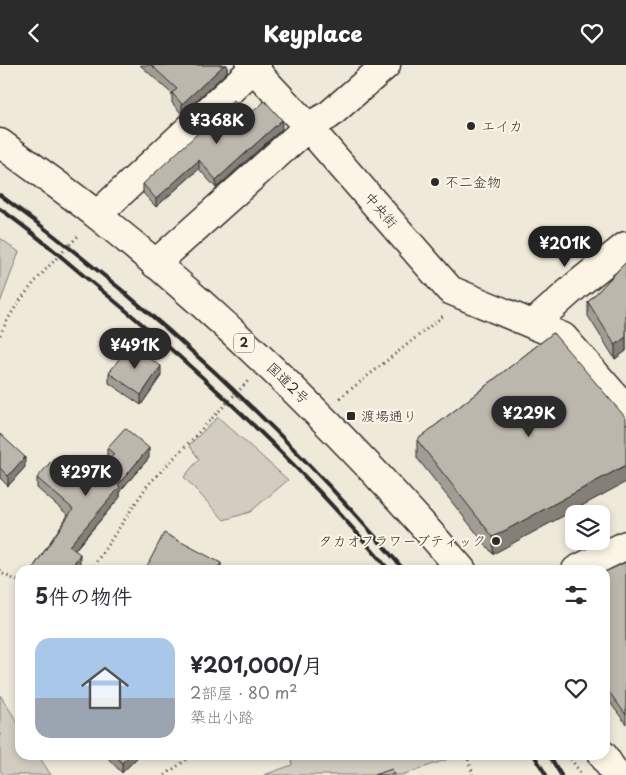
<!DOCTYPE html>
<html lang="ja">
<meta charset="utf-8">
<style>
:root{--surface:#fff;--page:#f2f2f3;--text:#2b2b33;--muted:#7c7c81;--line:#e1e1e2;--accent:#2b2b2b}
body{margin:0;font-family:"Playpen Sans","Klee One",sans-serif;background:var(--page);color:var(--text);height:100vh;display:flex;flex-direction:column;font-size:19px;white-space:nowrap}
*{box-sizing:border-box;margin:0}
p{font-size:16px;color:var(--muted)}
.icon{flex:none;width:28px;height:28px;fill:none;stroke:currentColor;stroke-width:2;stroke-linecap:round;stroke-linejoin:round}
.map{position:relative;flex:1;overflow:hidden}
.panel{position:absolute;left:15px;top:500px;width:595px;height:195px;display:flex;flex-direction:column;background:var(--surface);border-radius:15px;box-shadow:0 2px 8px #0003}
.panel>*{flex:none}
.fabs{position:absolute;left:565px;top:440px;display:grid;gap:10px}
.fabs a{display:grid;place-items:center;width:45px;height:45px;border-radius:10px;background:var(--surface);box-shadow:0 2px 8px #0003;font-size:25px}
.price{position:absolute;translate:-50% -42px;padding:0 11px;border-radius:18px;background:var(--accent);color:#fff;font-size:16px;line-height:32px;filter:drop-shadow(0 1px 2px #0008)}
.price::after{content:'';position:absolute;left:50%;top:30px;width:15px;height:11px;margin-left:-8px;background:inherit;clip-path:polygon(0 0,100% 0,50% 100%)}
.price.current{background:#222;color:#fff}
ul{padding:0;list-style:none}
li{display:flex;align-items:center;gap:15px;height:125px;padding:0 20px}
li+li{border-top:1px solid var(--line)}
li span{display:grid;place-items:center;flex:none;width:140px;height:100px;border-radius:15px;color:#555}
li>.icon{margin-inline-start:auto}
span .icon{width:60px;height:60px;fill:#fffc;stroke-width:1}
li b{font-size:21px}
h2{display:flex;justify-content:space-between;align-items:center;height:60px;padding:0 20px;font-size:21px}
header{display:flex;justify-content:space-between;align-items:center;height:65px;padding:0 20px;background:var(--accent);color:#fff;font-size:22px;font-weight:800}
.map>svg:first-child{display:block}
</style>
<header><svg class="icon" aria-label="back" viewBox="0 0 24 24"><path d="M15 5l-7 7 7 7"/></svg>Keyplace<svg class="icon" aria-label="heart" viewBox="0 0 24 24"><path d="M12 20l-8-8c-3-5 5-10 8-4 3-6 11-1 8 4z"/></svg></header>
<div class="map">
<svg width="626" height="710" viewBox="0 0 626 710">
<rect width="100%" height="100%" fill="#efe9da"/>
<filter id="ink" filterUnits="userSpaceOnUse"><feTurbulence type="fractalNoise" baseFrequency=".02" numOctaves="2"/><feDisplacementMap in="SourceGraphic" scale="10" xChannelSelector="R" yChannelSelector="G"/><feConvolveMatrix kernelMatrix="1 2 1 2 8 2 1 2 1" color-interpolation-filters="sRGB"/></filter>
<g filter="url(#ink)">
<g fill="#d2cdc0" stroke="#7e7c76">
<polygon points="0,173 19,187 0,238"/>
<polygon points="218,352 288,415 250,447 224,455 184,412 199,394 189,380"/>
<polygon points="0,630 20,661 20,690 38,690 51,710 3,710 0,705"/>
<polygon points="291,690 460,690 402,710 264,710 292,700"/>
</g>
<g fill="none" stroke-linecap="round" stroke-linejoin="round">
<defs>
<g id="minor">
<polyline points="250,0 308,62 450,225 563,272 626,344"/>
<polyline points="97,150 257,0"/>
<polyline points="155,199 308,62 329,50 386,0"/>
<polyline points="533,259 578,219 626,181"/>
<polyline points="576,505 626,480"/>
</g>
<g id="highway">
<path d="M0,78C32,102 66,125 97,150C230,257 352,376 462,505"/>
<polyline points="603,690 616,710"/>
</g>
</defs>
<use href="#minor" stroke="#2b2b2b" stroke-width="31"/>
<use href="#highway" stroke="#2b2b2b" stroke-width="31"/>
<g stroke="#2b2b2b" stroke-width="3" stroke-dasharray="1 4" stroke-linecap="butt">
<path d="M0,270C18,230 50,200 80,169"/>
<polyline points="340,333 443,251"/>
<polyline points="0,505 3,509 20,517"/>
<polyline points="91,505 147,421 248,316"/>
<polyline points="467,690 473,710"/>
<polyline points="568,690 580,707"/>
<polyline points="165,710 193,690"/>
</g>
<use href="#minor" stroke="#fcf5e5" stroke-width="28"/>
<use href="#highway" stroke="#fcf5e5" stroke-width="28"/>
<g stroke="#2b2b2b" stroke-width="4">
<path d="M0,130C148,238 285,365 404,505"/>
<path d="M0,144C31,165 60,191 89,215C195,301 301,400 389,505"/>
<polyline points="534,690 546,710"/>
<polyline points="549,690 561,710"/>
</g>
</g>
<g fill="#a29d94" stroke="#2b2b2b">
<polygon points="140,0 227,0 227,7 182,49 172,38 172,29"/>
<polygon points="248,51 282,64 216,123 199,104 156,142 143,128 143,119"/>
<polygon points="626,197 626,286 615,294 588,251 588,237"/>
<polygon points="553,268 493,489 417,393 417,375"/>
<polygon points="109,308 161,311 141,340 109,318"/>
<polygon points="0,369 25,402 8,421 0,413"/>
<polygon points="107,383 149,393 120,426 120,432 75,485 80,499 76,505 33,505 33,503 68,450 37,423 37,413 87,420 109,395 107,393"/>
<polygon points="626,497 626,659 609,636 605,627 605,507"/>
<polygon points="105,690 140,690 122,708"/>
</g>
<g fill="#848078" stroke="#2b2b2b">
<polygon points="224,0 227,0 227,7 182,49 182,39"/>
<polygon points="282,55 282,64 216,123 216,115"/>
<polygon points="199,95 199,104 156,142 156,134"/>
<polygon points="626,272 626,286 615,294 615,280"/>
<polygon points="161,301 161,311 141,340 141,330"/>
<polygon points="149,383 149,393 120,426 120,432 69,491 69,481 118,420"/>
<polygon points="25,392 25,402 8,421 8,411"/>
<polygon points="626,400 626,417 493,489 493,472"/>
<polygon points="80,489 80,499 76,505 70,505"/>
<polygon points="221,498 221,505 217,505"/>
<polygon points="130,690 140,690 122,708 122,698"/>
</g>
<g fill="#bcb7ac" stroke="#2b2b2b">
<polygon points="151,0 224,0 182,39 172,28 177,24"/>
<polygon points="234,35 248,51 265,36 282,55 216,115 199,95 156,134 143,119"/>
<polygon points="626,197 626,272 615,280 588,237"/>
<polygon points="553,268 626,353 626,400 493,472 417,375"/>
<polygon points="129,280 161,301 141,330 109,308"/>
<polygon points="125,363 149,383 118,420 120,422 69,481 80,489 70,505 36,505 33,503 73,444 37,413 54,393 87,420 114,389 107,383"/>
<polygon points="0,369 25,392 8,411 0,403"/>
<polygon points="164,468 221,498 217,505 145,505"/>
<polygon points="626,497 626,650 609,627 605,618 605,507"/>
<polygon points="115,690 130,690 122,698"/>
<polygon points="392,704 394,710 374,710"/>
</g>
</g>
<g fill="#2b2b2b" stroke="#fcf5e5" stroke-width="2">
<circle cx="471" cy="61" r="5"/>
<circle cx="435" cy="117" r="5"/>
<rect x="346" y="346" width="10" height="10" rx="2.5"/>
<circle cx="496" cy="476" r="5"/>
</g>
<g text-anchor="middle" stroke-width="4" stroke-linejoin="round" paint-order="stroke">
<rect fill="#fcf5e5" stroke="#6a6863" stroke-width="1" x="234" y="268.5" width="20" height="19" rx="4"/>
<g font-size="12" font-weight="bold" fill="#2b2b2b">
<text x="244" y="282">2</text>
</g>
<g font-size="14" fill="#2b2b2b" stroke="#fcf5e5" text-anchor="start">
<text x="481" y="66">エイカ</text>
<text x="445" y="122">不二金物</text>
<text x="361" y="356">渡場通り</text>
<text x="486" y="481" text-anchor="end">タカオフラワーブティック</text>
</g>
<g font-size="14" fill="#2b2b2b" stroke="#fcf5e5">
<text transform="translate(381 145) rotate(49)" y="5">中央街</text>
<text transform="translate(288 318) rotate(44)" y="5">国道2号</text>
</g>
</g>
</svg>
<div class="fabs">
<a><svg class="icon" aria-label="layers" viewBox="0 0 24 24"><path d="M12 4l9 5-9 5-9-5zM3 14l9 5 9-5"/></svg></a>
</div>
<b class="price" style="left:217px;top:80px">¥368K</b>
<b class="price current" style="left:565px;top:203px">¥201K</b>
<b class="price" style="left:135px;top:305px">¥491K</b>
<b class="price" style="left:529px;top:373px">¥229K</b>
<b class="price" style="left:86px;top:432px">¥297K</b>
<section class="panel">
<h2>5件の物件<svg class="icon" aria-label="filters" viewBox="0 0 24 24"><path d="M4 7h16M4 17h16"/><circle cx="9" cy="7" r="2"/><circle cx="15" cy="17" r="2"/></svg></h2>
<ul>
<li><span style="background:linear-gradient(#a9c7e8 60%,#9aa5b1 0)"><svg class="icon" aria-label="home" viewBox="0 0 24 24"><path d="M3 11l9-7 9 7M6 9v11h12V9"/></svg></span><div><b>¥201,000/月</b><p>2部屋 · 80 m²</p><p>築出小路</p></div><svg class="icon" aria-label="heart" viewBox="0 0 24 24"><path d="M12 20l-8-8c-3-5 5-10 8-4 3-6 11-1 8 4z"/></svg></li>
</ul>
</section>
</div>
